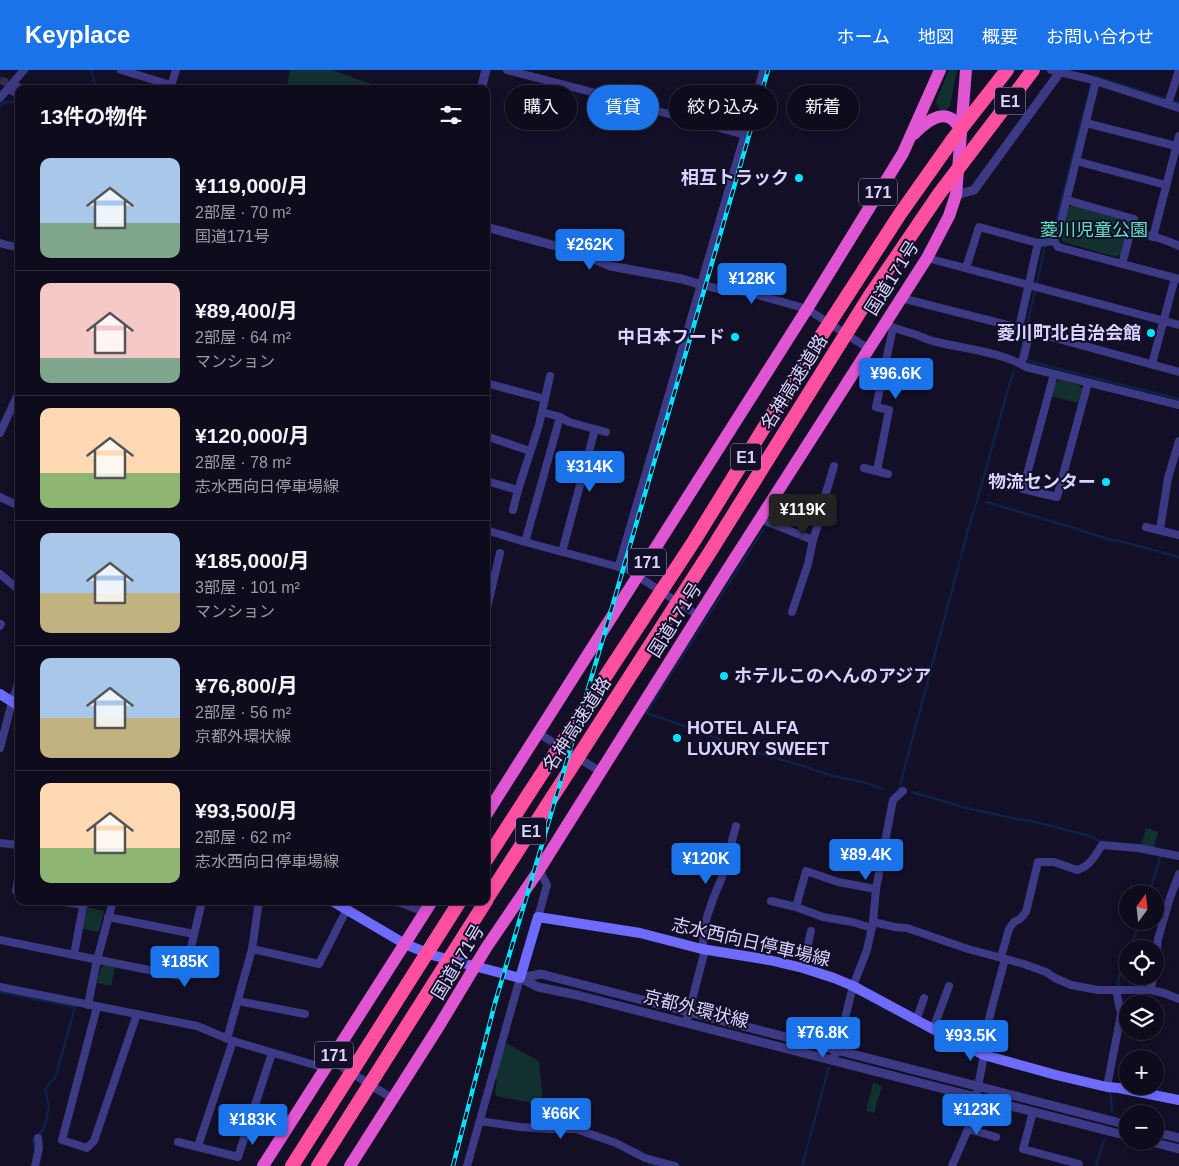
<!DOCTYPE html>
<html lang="ja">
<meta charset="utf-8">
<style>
:root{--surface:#0e0b1c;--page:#171425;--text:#f1f3f6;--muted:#9b9ba3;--line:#2e2b3b;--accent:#1a73e8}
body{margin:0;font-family:Helvetica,"Noto Sans JP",sans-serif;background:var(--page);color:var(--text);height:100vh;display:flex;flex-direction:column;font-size:19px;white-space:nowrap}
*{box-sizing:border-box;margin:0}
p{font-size:16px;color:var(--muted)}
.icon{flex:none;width:28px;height:28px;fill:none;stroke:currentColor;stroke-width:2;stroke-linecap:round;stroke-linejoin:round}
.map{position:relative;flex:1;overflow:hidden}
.side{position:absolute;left:15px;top:15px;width:475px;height:820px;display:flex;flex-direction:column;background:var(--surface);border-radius:10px;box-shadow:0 2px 12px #0003,0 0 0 1px var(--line)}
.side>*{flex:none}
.top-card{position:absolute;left:505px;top:15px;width:475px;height:45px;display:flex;gap:10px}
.needle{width:32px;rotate:15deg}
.controls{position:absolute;left:1119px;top:815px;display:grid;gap:10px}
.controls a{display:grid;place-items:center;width:45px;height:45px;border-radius:50%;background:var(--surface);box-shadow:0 2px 12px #0003,0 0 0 1px var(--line);font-size:25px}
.price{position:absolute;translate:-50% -42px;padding:0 11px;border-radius:5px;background:var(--accent);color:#fff;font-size:16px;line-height:32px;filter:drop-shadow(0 1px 2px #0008)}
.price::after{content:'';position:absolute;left:50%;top:30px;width:15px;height:11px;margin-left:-8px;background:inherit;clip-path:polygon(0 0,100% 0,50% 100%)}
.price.on{background:#222;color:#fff}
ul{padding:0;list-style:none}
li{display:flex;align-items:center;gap:15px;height:125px;padding:0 25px}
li+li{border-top:1px solid var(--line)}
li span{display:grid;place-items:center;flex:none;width:140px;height:100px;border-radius:10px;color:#555}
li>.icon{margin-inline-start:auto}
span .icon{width:60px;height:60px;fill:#fffc;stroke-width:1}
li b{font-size:21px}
h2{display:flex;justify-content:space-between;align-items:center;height:60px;padding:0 25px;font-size:21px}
.tag{padding:0 18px;border-radius:22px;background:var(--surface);box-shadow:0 2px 12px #0003,0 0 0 1px var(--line);font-size:18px;line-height:45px}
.tag.on{background:var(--accent);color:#fff}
header{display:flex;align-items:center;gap:30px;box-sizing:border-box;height:70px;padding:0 25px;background:var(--accent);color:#fff}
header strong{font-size:24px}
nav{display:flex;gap:28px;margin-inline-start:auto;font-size:18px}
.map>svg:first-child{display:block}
</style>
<header>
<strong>Keyplace</strong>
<nav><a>ホーム</a><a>地図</a><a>概要</a><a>お問い合わせ</a></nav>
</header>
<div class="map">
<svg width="1179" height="1096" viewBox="0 0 1179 1096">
<rect width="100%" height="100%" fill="#130f26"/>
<g fill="#12302f">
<polygon points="290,0 332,0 385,19 286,19"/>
<polygon points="949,0 957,0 950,36 946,40 941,40 938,37 936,31"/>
<polygon points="1074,134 1126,149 1130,155 1121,184 1116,187 1063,172 1059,165 1068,138"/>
<polygon points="1061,310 1079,315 1082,319 1078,333 1052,326 1055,313"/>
<polygon points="1146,758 1158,762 1154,778 1141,775"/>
<polygon points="87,837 104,841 99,862 83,859"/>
<polygon points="105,895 115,897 111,916 97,913 101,897"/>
<polygon points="506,973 539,991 543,1035 496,1026 495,1021 497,1011 495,1009"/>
<polygon points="873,1013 882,1016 874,1043 866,1041"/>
</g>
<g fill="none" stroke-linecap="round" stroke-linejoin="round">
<g stroke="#0c2248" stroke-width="2.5">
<polyline points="91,0 96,19"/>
<polyline points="1094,6 1179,33"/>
<polyline points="1091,11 1090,19 1055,155 1048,164 1020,286 1032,292 1179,329"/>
<path d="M0,36C4,31 13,31 19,32"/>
<polyline points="986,432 1071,457 1107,469 1123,472 1179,487"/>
<polyline points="763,460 646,643 687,657 752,682 759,683 806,697 832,706 864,712 882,719"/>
<path d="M899,719L968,460C985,408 997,355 1013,303"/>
<path d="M912,722L963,737L1002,746L1035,752L1090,766C1096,768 1096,771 1103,772"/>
<polyline points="1149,824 1161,785"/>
<polyline points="386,831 397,837"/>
<polyline points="1130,879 1140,851"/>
<path d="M1118,919C1118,907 1122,894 1128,883"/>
<polyline points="0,922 75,937 55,1009 51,1011 45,1019 49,1035 46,1051 43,1060 33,1070 35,1081"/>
<polyline points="1110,1021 1112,1041"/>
<polyline points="649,1094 656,1096"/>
<polyline points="802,1096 829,997"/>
<polyline points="1096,1096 1104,1070"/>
</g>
<polyline stroke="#312d47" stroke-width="8" stroke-dasharray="8 4" stroke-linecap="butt" points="0,10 17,17"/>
<g stroke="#3d3a85" stroke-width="8">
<polyline points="121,0 171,15"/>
<polyline points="507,0 638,34 643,37 745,65"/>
<polyline points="1051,0 1089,9 1179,38"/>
<polyline points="18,17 23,19"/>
<polyline points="8,19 19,24"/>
<polyline points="170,19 176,0"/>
<polyline points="0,28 24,0"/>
<polyline points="1168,34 1179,0"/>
<polyline points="1086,53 1176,76"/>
<polyline points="1076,91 1166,115"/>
<polyline points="1067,130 1134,149 1122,194"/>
<path d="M1131,161C1147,165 1164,168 1179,176"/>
<polyline points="1153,167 1179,66"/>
<polyline points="1054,171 1055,163 1060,156 1096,11"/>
<polyline points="0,173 19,178"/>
<polyline points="927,188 1179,255"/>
<polyline points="966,198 979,157 1038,173 1054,171 1058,177 1179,209"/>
<polyline points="702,215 719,219 747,222 807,239 869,279"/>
<polyline points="901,228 1019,258 1179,302"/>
<path d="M885,253C894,259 904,261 914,264C920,266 926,269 932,271C960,278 1002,282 1026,297L1179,335"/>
<polyline points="1019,258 1038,173"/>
<polyline points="1021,293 1024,286 1030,261"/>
<polyline points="1152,294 1175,208"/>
<polyline points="1054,304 1023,419 1057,427 1088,313"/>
<polyline points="486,313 545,329"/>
<polyline points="560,347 569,352 606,362"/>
<polyline points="0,363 19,322"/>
<polyline points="486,366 530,381"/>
<polyline points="864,398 888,404"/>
<polyline points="877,401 889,340 876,337 893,258"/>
<polyline points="486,411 518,420"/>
<polyline points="0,427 19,436"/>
<polyline points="513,440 518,420 539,355 550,306"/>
<polyline points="760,449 813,470"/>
<polyline points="1146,457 1179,465"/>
<polyline points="486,460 525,472 619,497"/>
<polyline points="1160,460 1168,408 1179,371"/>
<polyline points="525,472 560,347 542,342"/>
<polyline points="562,482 595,359"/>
<polyline points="0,504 19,520"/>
<polyline points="639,505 642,509 699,546"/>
<polyline points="486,542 500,483"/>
<polyline points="792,542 808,494 813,470 825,433 825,426 834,396"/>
<polyline points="0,556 1,554"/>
<polyline points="538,663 601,702"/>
<polyline points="0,678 12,632 19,611"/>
<polyline points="0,773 19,775"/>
<polyline points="19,803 16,821 19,822"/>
<polyline points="59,831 83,835"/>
<polyline points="395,831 425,842"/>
<polyline points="771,831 796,837"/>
<polyline points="108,847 194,864"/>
<polyline points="538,847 547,815 539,800"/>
<polyline points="873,852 895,857 907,858 968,879 1024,894 1046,902 1055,908 1071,915 1098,920 1150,920 1164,923 1179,929"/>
<polyline points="872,858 852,852 823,847 796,837 806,801 838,812 876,819"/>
<polyline points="0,870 74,885 84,831"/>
<polyline points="252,879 319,894 346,841"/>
<polyline points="702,879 707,847 713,829 723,805 736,756"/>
<polyline points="74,885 184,907 202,831"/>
<path d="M1001,887L1009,859L1014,852L1020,849L1026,842L1038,792H1054L1077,800C1089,797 1096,785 1102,775L1138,778L1179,786"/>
<polyline points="803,898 811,861"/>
<polyline points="1155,900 1158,888 1157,879 1158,869 1170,828 1179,804"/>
<polyline points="0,917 197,956 233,971 325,998"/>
<polyline points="1150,920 1154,906"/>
<polyline points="238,931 305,944"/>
<polyline points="88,935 97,890 113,831"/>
<polyline points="97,937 62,1070 87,1078 94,1071 137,944"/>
<polyline points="915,949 918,945 924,928"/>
<polyline points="686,953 705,880"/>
<polyline points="933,959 949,916"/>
<polyline points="227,969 252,879 259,831"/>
<polyline points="331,990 393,1029"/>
<polyline points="830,990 835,985 837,981 853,916 867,880 873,852 876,819 893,730 903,721"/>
<polyline points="1107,1017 1121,944 1116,920"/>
<polyline points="1033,1042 1023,1079 1079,1094"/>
<polyline points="480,1051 520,1057 550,1059 576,1059 616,1073 645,1088 675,1096"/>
<polyline points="968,1059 996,1067"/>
<polyline points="178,1072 238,1087 272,983"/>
<polyline points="198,1076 233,971"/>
<polyline points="35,1096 39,1078 38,1068"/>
<polyline points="467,1096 520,908"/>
<polyline points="952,1096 968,1059 978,1017 984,985 982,979 992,937 1005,889"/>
</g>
<g stroke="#3d3a85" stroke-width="9">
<polyline points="481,19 486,0"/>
<polyline points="956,125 974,120 1060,2 1063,0"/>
<polyline points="486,157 578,182 610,196 682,209 702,215"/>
<polyline points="639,505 631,500 619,497 764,0"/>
<polyline points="520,908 538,917 577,925 686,953 1128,1066"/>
<polyline points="520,908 541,904 1128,1055"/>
<polyline points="1155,1062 1179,1068"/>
<polyline points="1148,1071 1179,1079"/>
</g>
<g stroke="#6f6bff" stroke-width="10">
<polyline points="0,624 19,636"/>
<polyline points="332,831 405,874 432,885 520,908 538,847 640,863 702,879 769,890 803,898 834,908 853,916 933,959 984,985 1056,1005 1107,1017 1119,1018 1179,1030"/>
</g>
<g stroke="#e055d1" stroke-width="12">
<path d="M914,64C923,55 939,40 952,49C955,51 958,56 961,58"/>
<polyline points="486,745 807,239 903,83 940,0"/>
<polyline points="263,1096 432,831"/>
<polyline points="350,1096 439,956 486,878 539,800 726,502 927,188 949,146 956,125 966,0"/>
</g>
<g stroke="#ff4fa3" stroke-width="14">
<polyline points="486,790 539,708 694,471 812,280 900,144 953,69 1007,0"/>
<polyline points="486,830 710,482 869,227 939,124 1033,0"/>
<polyline points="292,1096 460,831"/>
<polyline points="318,1096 486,831"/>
</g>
<defs>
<polyline id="rail" points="453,1096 495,933 604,565 768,0"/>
</defs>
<use href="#rail" stroke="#00e5ff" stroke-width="4.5"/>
<use href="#rail" stroke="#130f26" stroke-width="2.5" stroke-dasharray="8" stroke-linecap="butt"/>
</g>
<g fill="#00e5ff" stroke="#130f26" stroke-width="2">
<circle cx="799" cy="108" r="5"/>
<circle cx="1151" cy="263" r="5"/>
<circle cx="735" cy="267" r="5"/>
<circle cx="1106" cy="412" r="5"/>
<circle cx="724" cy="606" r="5"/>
<circle cx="677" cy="668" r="5"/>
</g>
<g text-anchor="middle" stroke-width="4" stroke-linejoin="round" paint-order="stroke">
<g fill="#130f26" stroke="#9e99be" stroke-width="1">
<rect x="995" y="17.5" width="30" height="27" rx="4"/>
<rect x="859" y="108.5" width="38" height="27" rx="4"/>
<rect x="731" y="373.5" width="30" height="27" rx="4"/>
<rect x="628" y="478.5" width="38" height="27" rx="4"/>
<rect x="516" y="747.5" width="30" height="27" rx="4"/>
<rect x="315" y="971.5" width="38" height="27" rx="4"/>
</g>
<g font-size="16" font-weight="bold" fill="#d9d4ff">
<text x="1010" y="37">E1</text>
<text x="878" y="128">171</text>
<text x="746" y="393">E1</text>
<text x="647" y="498">171</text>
<text x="531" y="767">E1</text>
<text x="334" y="991">171</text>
</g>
<g font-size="18" font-weight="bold" fill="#d9d4ff" stroke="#130f26" text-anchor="end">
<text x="789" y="114">相互トラック</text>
<text x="1141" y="269">菱川町北自治会館</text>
<text x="725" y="273">中日本フード</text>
<text x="1096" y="418">物流センター</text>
<text x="734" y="612" text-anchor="start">ホテルこのへんのアジア</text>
<text x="687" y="664" text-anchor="start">HOTEL ALFA<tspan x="687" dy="21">LUXURY SWEET</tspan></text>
</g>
<g font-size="18" fill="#5fe0c0" stroke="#130f26">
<text x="1094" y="166">菱川児童公園</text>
</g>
<g font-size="18" fill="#d9d4ff" stroke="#130f26">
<text transform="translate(892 208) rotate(-58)" y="6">国道171号</text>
<text transform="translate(794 312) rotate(-58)" y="6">名神高速道路</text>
<text transform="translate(675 550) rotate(-58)" y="6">国道171号</text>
<text transform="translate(577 654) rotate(-57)" y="6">名神高速道路</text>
<text transform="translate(751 872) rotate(13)" y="6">志水西向日停車場線</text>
<text transform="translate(458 892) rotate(-59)" y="6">国道171号</text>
<text transform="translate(696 939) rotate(14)" y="6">京都外環状線</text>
</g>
</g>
</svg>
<div class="controls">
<a><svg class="needle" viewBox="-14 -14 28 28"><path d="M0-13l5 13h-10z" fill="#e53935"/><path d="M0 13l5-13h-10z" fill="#9b9ba3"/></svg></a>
<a><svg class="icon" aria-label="locate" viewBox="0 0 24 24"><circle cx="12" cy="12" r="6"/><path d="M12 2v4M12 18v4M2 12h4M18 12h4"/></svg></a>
<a><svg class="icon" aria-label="layers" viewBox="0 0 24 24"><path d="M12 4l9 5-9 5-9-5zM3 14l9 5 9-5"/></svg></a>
<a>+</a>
<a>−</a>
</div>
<b class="price" style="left:590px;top:201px">¥262K</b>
<b class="price" style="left:752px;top:235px">¥128K</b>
<b class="price" style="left:896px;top:330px">¥96.6K</b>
<b class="price" style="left:590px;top:423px">¥314K</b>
<b class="price on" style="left:803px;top:466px">¥119K</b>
<b class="price" style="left:866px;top:811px">¥89.4K</b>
<b class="price" style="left:706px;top:815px">¥120K</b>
<b class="price" style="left:185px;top:918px">¥185K</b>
<b class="price" style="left:823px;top:989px">¥76.8K</b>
<b class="price" style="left:971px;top:992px">¥93.5K</b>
<b class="price" style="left:977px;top:1066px">¥123K</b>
<b class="price" style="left:561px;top:1070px">¥66K</b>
<b class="price" style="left:253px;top:1076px">¥183K</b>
<div class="top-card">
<a class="tag">購入</a>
<a class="tag on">賃貸</a>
<a class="tag">絞り込み</a>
<a class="tag">新着</a>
</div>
<section class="side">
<h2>13件の物件<svg class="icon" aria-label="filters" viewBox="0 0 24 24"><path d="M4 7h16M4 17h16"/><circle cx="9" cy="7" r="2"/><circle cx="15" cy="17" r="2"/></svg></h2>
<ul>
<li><span style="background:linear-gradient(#a9c7e8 65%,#7fa58c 0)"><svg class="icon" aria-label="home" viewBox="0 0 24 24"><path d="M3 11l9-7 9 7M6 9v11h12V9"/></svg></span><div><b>¥119,000/月</b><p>2部屋 · 70 m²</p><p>国道171号</p></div></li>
<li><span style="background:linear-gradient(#f6c9c9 75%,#7fa58c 0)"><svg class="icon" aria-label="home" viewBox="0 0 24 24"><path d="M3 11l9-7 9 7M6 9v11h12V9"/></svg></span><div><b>¥89,400/月</b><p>2部屋 · 64 m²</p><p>マンション</p></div></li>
<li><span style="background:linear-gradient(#ffd9b3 65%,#8fb573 0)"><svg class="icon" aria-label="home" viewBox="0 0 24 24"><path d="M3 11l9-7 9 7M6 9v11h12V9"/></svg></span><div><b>¥120,000/月</b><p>2部屋 · 78 m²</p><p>志水西向日停車場線</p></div></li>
<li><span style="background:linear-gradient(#a9c7e8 60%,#c2b280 0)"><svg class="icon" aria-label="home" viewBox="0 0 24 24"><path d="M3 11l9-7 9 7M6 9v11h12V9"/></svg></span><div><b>¥185,000/月</b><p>3部屋 · 101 m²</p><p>マンション</p></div></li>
<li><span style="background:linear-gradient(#a9c7e8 60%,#c2b280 0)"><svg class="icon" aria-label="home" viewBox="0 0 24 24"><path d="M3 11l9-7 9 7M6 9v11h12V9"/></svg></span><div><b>¥76,800/月</b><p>2部屋 · 56 m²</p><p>京都外環状線</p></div></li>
<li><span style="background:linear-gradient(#ffd9b3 65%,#8fb573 0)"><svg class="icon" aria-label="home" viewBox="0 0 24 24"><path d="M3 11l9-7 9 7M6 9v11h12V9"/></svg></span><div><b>¥93,500/月</b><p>2部屋 · 62 m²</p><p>志水西向日停車場線</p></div></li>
</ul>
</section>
</div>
